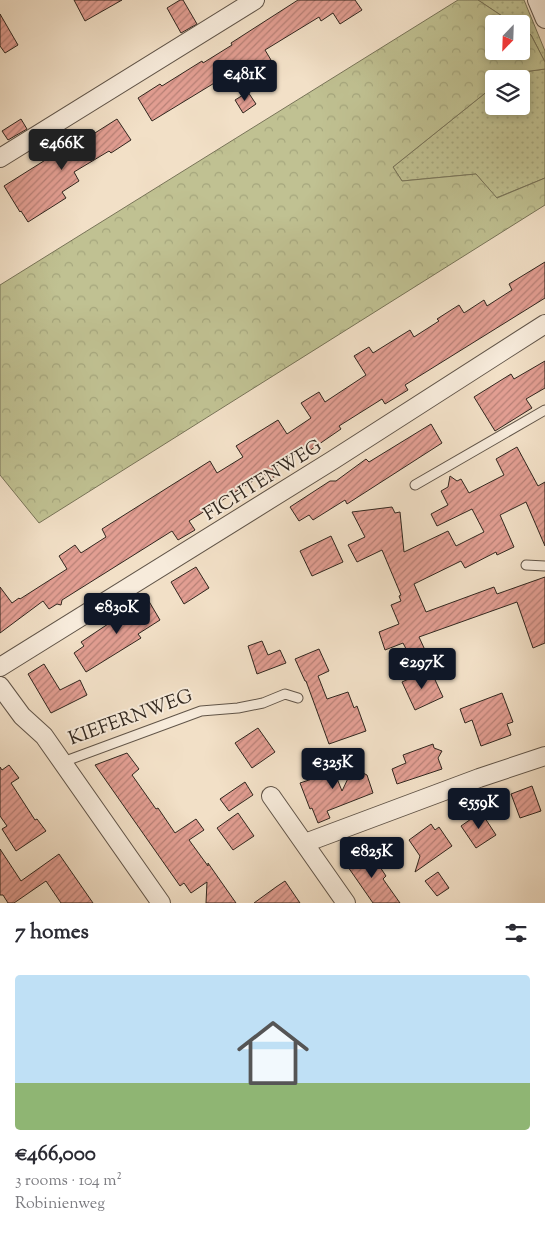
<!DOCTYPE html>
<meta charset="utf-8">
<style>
:root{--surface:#fff;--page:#f7f7f7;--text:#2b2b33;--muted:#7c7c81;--line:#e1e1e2;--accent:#111827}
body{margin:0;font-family:"Sorts Mill Goudy",serif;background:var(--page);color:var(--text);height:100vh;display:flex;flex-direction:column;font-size:19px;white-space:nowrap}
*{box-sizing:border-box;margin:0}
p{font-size:16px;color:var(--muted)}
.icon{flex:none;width:28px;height:28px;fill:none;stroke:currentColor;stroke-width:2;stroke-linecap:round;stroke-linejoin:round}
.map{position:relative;height:903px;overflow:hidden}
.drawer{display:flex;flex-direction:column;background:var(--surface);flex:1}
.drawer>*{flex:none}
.needle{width:32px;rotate:203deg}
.tools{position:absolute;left:485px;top:15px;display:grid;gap:10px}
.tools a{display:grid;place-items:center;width:45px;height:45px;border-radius:5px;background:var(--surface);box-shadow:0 2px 8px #0003;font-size:25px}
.price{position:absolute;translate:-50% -42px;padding:0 11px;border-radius:5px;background:var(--accent);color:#fff;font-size:16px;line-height:32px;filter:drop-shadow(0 1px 2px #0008)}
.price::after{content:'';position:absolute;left:50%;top:30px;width:15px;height:11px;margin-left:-8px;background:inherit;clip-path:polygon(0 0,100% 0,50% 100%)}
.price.on{background:#222;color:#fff}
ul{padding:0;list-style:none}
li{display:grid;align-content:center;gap:10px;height:265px;padding:0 15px}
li+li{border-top:1px solid var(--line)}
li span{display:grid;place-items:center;height:155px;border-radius:5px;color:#555}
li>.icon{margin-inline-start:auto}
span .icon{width:90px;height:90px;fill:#fffc;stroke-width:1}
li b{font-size:21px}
h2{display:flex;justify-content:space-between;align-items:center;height:60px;padding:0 15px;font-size:21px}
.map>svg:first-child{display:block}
</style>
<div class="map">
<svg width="545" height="903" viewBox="0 0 545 903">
<defs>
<pattern id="green-dots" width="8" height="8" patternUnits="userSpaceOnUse" patternTransform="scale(1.25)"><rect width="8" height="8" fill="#c0c192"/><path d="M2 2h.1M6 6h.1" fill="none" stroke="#a5a67d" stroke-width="1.8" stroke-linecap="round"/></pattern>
<pattern id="forest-crowns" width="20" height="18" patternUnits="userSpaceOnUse" patternTransform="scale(1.25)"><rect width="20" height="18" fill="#c0c192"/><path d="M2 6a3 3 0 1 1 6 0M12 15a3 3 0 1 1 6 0" fill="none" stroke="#a5a67d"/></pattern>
<pattern id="building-hatch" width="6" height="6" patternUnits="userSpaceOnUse" patternTransform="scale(1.25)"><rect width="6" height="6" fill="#e29e92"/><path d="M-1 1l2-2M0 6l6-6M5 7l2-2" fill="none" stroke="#b88177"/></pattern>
</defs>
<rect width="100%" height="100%" fill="#f2e0c7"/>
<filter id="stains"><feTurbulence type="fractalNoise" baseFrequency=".004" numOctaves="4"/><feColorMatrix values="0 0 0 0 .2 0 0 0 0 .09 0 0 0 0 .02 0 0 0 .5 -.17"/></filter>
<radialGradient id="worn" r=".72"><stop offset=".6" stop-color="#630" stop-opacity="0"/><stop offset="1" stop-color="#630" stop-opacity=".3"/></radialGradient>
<g fill="url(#green-dots)" stroke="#787458">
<polygon points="478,0 524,0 545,51 545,62 531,35 521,28 521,24 514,24"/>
<polygon points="545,69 545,178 496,198 476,174 402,181 393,167 494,86 494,106 521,106 521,79 503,79 509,74"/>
</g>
<polygon fill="url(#forest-crowns)" stroke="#787458" points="458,0 478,0 514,24 494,24 494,51 521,51 521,28 531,35 545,62 545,69 509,74 503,79 494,79 494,86 393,167 402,181 476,174 497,198 545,178 545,205 39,523 0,475 0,285"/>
<g fill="url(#building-hatch)" stroke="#31271f">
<polygon points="74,0 122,0 85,21"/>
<polygon points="180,0 183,0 197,24 181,33 167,8"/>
<polygon points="298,0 355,0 362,10 340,24 333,13 321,21 319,17 265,50 271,60 250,73 243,62 214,80 216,82 152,121 138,98 160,84 162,86 202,61 203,63 232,45 231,43"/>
<polygon points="0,14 18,45 5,53 0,46"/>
<polygon points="248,92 256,104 243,113 235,100"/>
<polygon points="21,119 27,129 8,140 2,131"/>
<polygon points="117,119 131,140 111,153 109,151 74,172 79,181 62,192 66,198 28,222 21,211 20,212 4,186 74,142 76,145"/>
<polygon points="545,262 545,298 405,385 408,390 385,404 382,399 339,426 341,429 309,451 306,447 273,468 274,480 264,474 189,521 195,530 178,540 172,531 62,600 61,605 57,604 49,609 43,601 0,633 0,587 12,603 19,598 20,599 67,569 59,556 75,545 81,553 106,537 102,529 210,461 217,473 243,457 236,446 278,420 287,434 311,418 301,403 319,392 325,402 366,375 354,356 369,347 373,353 410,330 414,337 439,321 437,319 459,305 464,313 484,300 487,306 512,290 509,284"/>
<polygon points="545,361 545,388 526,399 532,408 495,431 474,397 511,374 514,379"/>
<polygon points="431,424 442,443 347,504 345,500 313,520 309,515 299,521 290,507 330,481 336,481 366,459 369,462"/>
<polygon points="517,447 538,486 545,482 545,546 526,502 500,515 514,547 497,555 496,552 465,568 461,561 414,584 426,612 494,587 497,594 545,577 545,643 533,648 517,602 419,637 430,661 416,668 403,643 385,650 379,632 399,624 391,605 401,601 399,596 401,595 382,550 357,562 348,545 365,537 352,512 392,507 395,513 400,512 404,552 448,531 456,546 484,532 472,509 437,526 431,514 448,505 441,491 448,487 450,476 457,481 461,479 469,493 504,475 496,459"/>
<polygon points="331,536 343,562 312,576 300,551"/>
<polygon points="196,567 209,588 184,604 171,582"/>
<polygon points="147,598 160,620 138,634 141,638 86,672 74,653 84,646 81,642"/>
<polygon points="262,641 268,655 280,650 286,663 257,674 248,646"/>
<polygon points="319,649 329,671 318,676 327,699 348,692 354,708 357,706 366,731 329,744 306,681 305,681 295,659"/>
<polygon points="44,664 60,690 80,680 87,695 51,713 28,674"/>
<polygon points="430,669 443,697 415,710 402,682"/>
<polygon points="502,693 513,722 507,724 511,735 481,746 472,720 465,723 460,709"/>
<polygon points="258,728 275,752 252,768 235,743"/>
<polygon points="433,744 434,748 442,751 438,758 442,769 397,784 392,769 406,763 403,755"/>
<polygon points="127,753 139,769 132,775 156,809 158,808 175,833 196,819 204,830 189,840 208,866 208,863 236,903 206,903 207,882 191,893 184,883 180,886 95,765"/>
<polygon points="328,756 342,791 353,768 367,775 373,793 327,811 330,818 318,823 312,808 310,809 300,783 321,776 315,761"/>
<polygon points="9,765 19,778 11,783 35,820 37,819 46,831 16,851 2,829 7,826 0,816 0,767 2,770"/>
<polygon points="245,782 253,795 229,811 220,799"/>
<polygon points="532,786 541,811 520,818 511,794"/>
<polygon points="481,812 496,835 476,848 461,826"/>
<polygon points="238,813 254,836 233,850 217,828"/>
<polygon points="431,824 435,830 439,827 452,846 415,872 420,856 409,840"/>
<polygon points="0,849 21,881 59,854 93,903 61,903 46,881 14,903 8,903 3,895 0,895"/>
<polygon points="359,852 367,855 370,852 386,876 383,879 400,903 373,903 348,867 356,862"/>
<polygon points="438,872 449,888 437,896 425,881"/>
<polygon points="285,881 300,903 254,903 276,887"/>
</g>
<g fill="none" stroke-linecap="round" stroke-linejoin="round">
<defs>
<g id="lane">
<polyline points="415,485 545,410"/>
<polyline points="526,565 545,566"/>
<polyline points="63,762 201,711 238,708 263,703 285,694 298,698"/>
</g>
<g id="street">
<polyline points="537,0 545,19"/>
<polyline points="0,158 255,0"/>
<polyline points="0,667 333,460 545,324"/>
<polyline points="0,686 22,716 44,736 161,903"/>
<polyline points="271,796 346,903"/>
<polyline points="305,843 479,778 545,756"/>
</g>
</defs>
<use href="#lane" stroke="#615549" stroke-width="11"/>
<use href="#street" stroke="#615549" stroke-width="20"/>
<use href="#lane" stroke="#f7ebdb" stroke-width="9"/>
<use href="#street" stroke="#f7ebdb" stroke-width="18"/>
</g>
<g text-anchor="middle" stroke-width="4" stroke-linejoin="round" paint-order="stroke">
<g font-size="19" fill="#31271f" stroke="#f7ebdb">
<text transform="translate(262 479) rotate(-32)" y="7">FICHTENWEG</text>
<text transform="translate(130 716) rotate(-20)" y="7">KIEFERNWEG</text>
</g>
</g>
<rect width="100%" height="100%" filter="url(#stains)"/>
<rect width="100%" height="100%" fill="url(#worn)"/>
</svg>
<div class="tools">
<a><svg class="needle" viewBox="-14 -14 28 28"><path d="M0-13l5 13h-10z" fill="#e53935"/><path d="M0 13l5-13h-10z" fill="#7c7c81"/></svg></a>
<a><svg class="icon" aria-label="layers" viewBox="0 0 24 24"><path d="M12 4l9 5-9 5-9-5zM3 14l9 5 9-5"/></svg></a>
</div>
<b class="price" style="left:245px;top:102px">€481K</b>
<b class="price on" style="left:62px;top:171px">€466K</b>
<b class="price" style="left:117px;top:635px">€830K</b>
<b class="price" style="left:422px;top:690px">€297K</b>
<b class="price" style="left:333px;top:790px">€325K</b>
<b class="price" style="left:479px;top:830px">€559K</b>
<b class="price" style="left:372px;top:879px">€825K</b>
</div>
<section class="drawer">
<h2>7 homes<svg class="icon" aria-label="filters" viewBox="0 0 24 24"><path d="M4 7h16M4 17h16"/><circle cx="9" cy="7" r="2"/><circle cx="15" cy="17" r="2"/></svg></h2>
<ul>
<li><span style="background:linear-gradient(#bfe0f5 70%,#8fb573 0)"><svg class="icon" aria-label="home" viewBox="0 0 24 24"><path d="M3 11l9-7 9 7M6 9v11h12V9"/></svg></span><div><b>€466,000</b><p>3 rooms · 104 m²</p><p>Robinienweg</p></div></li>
</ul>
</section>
